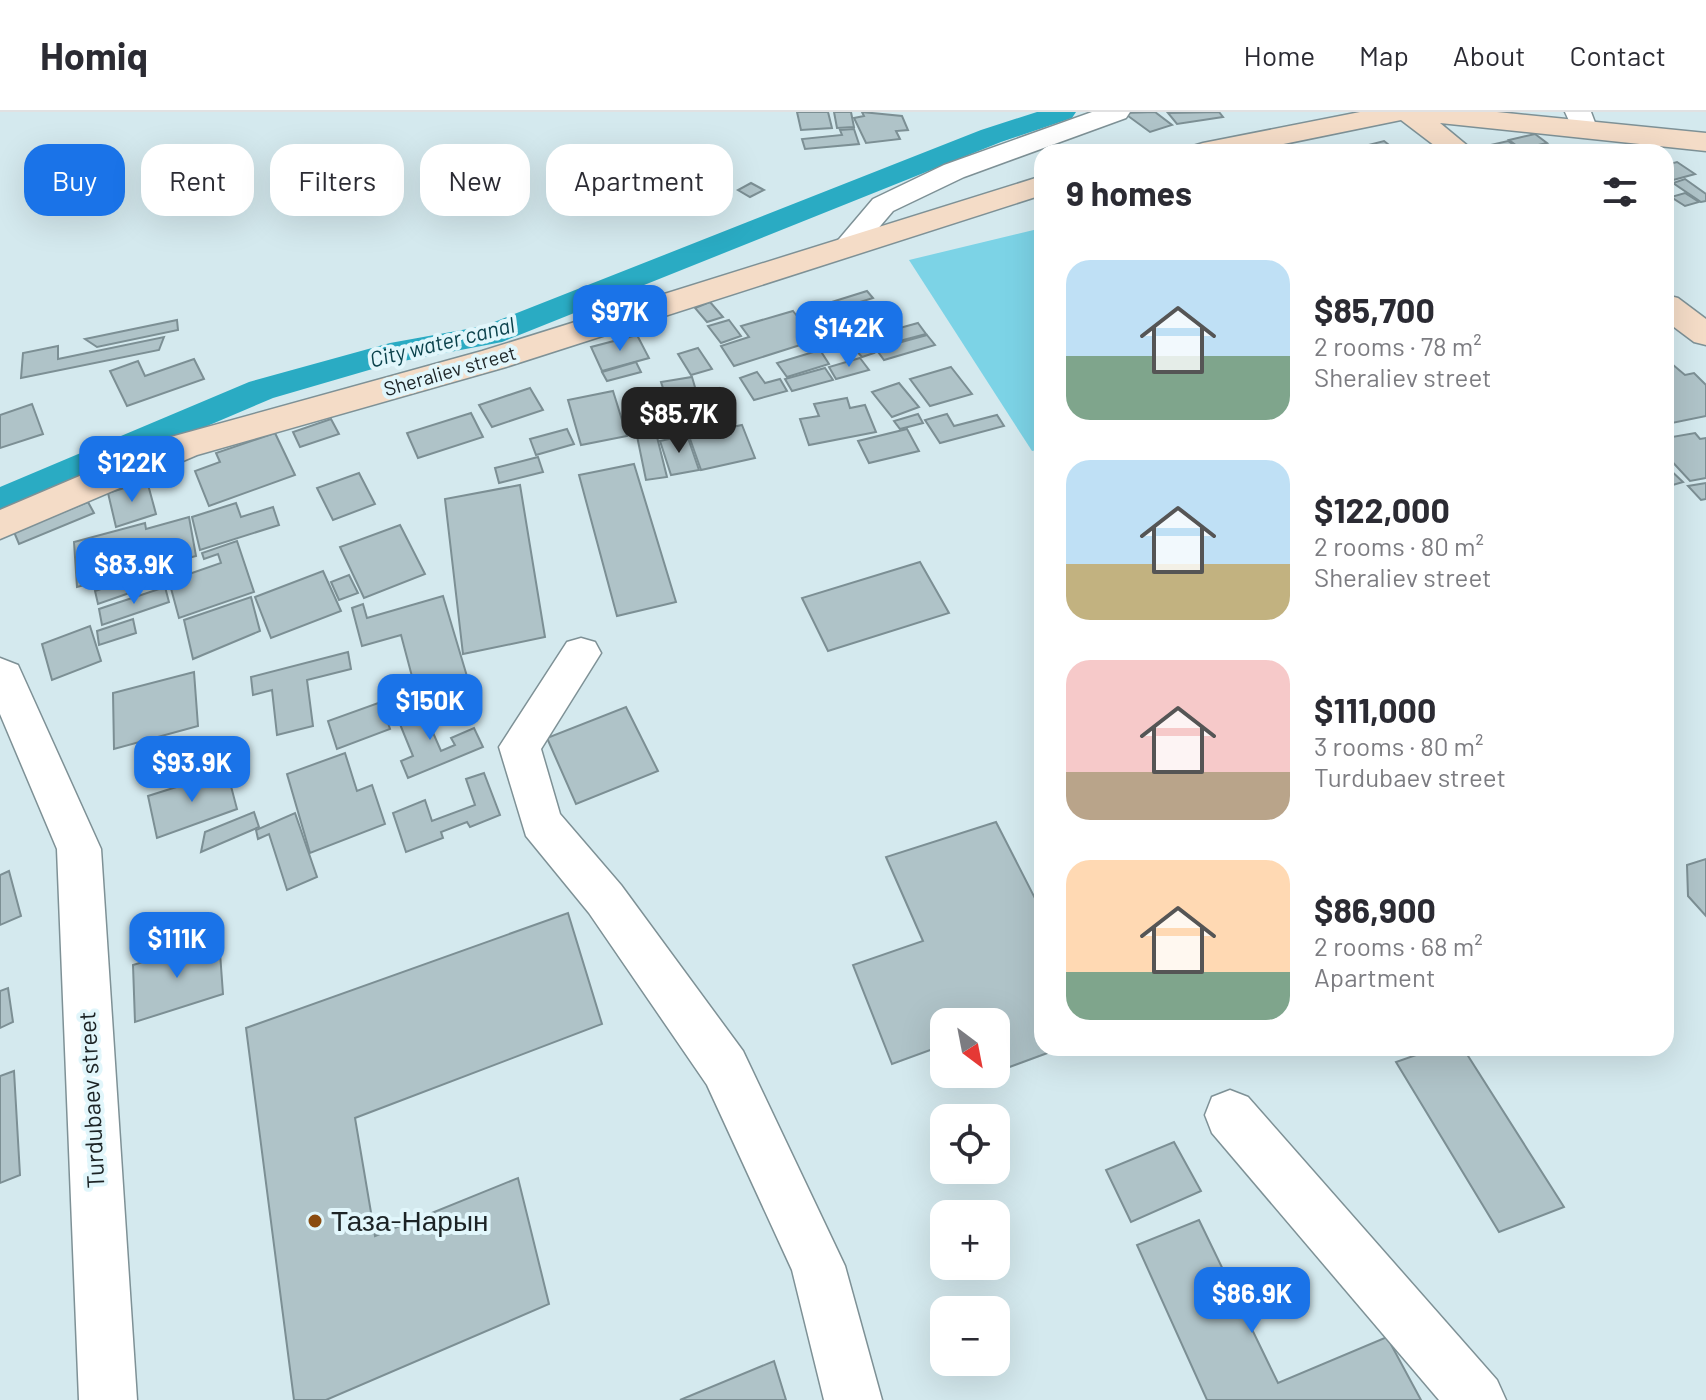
<!DOCTYPE html>
<meta charset="utf-8">
<style>
:root{--surface:#fff;--page:#f2f2f3;--text:#2b2b33;--muted:#7c7c81;--line:#e1e1e2;--accent:#1a73e8}
body{margin:0;font-family:Barlow,sans-serif;background:var(--page);color:var(--text);height:100vh;display:flex;flex-direction:column;font-size:30px;white-space:nowrap}
*{box-sizing:border-box;margin:0}
p{font-size:26px;color:var(--muted)}
.icon{flex:none;width:44px;height:44px;fill:none;stroke:currentColor;stroke-width:2;stroke-linecap:round;stroke-linejoin:round}
.map{position:relative;flex:1;overflow:hidden}
.side{position:absolute;left:1034px;top:32px;width:640px;height:912px;display:flex;flex-direction:column;background:var(--surface);border-radius:24px;box-shadow:0 8px 32px #0002}
.side>*{flex:none}
.banner{position:absolute;left:24px;top:32px;width:760px;height:72px;display:flex;gap:16px}
.needle{width:52px;rotate:148deg}
.controls{position:absolute;left:930px;top:896px;display:grid;gap:16px}
.controls a{display:grid;place-items:center;width:80px;height:80px;border-radius:16px;background:var(--surface);box-shadow:0 8px 32px #0002;font-size:40px}
.price{position:absolute;translate:-50% -68px;padding:0 18px;border-radius:16px;background:var(--accent);color:#fff;font-size:26px;line-height:52px;filter:drop-shadow(0 2px 4px #0008)}
.price::after{content:'';position:absolute;left:50%;top:48px;width:24px;height:18px;margin-left:-12px;background:inherit;clip-path:polygon(0 0,100% 0,50% 100%)}
.price.current{background:#222;color:#fff}
ul{padding:0;list-style:none}
li{display:flex;align-items:center;gap:24px;height:200px;padding:0 32px}
li span{display:grid;place-items:center;flex:none;width:224px;height:160px;border-radius:24px;color:#555}
li>.icon{margin-inline-start:auto}
span .icon{width:96px;height:96px;fill:#fffc;stroke-width:1}
li b{font-size:34px}
h2{display:flex;justify-content:space-between;align-items:center;height:96px;padding:0 32px;font-size:34px}
.tag{padding:0 28px;border-radius:24px;background:var(--surface);box-shadow:0 8px 32px #0002;font-size:28px;line-height:72px}
.tag.current{background:var(--accent);color:#fff}
header{display:flex;align-items:center;gap:48px;box-sizing:border-box;height:112px;padding:0 40px;background:var(--surface);border-bottom:2px solid var(--line)}
header strong{font-size:38px}
nav{display:flex;gap:44px;margin-inline-start:auto;font-size:28px}
.map>svg:first-child{display:block}
</style>
<header>
<strong>Homiq</strong>
<nav><a>Home</a><a>Map</a><a>About</a><a>Contact</a></nav>
</header>
<div class="map">
<svg width="1706" height="1288" viewBox="0 0 1706 1288">
<rect width="100%" height="100%" fill="#d4e9ee"/>
<polygon fill="#7cd3e6" points="1042,116 1042,337 1032,339 909,148"/>
<g fill="none" stroke-linecap="round" stroke-linejoin="round">
<polygon fill="#2aabc3" fill-rule="evenodd" points="1037,0 1076,0 1072,6 1001,30 502,230 393,251 273,286 0,402 0,375 249,270 390,231 484,214 981,18"/>
</g>
<g fill="#afc3c8" stroke="#7c8f94" stroke-width="2">
<polygon points="797,0 828,0 832,16 801,18"/>
<polygon points="834,0 851,0 854,15 837,16"/>
<polygon points="862,0 902,4 908,18 896,19 900,27 866,31 854,6 864,4"/>
<polygon points="1155,0 1172,13 1150,20 1124,1"/>
<polygon points="1219,0 1223,5 1177,12 1168,1"/>
<polygon points="854,17 859,32 805,37 802,27 842,23 840,18"/>
<polygon points="1535,22 1547,31 1521,37 1509,28"/>
<polygon points="1384,29 1398,40 1349,38"/>
<polygon points="1508,29 1520,37 1493,40 1486,34"/>
<polygon points="1677,50 1695,62 1666,70 1666,53"/>
<polygon points="1685,67 1706,82 1706,89 1701,90 1673,71"/>
<polygon points="751,71 764,78 750,85 738,78"/>
<polygon points="1685,81 1699,90 1685,94 1671,85"/>
<polygon points="867,179 873,186 844,195 854,207 838,212 822,193"/>
<polygon points="710,190 723,205 707,210 695,196"/>
<polygon points="793,199 816,228 734,254 721,234 749,225 741,214"/>
<polygon points="177,208 178,218 97,235 85,227"/>
<polygon points="729,208 741,224 721,231 708,214"/>
<polygon points="918,211 926,222 892,231 885,220"/>
<polygon points="877,215 890,228 870,236 874,241 862,245 845,226"/>
<polygon points="637,223 649,246 602,259 591,235"/>
<polygon points="927,223 935,233 884,248 876,237"/>
<polygon points="164,225 159,238 21,266 23,241 58,234 58,247"/>
<polygon points="698,236 712,257 691,263 678,242"/>
<polygon points="820,238 829,252 787,265 777,251"/>
<polygon points="860,246 869,258 836,267 829,255"/>
<polygon points="194,247 204,267 127,294 110,259 138,249 145,264"/>
<polygon points="1666,247 1685,263 1694,261 1706,273 1706,304 1672,311 1666,305"/>
<polygon points="636,250 641,260 607,269 602,260"/>
<polygon points="951,255 972,282 930,294 910,267"/>
<polygon points="825,256 833,268 792,279 785,267"/>
<polygon points="757,260 765,271 780,267 787,279 754,288 740,266"/>
<polygon points="692,265 697,282 667,288 661,270"/>
<polygon points="899,271 919,295 892,305 872,280"/>
<polygon points="530,276 543,298 492,315 479,293"/>
<polygon points="719,276 729,291 712,297 701,282"/>
<polygon points="613,279 627,324 581,333 568,288"/>
<polygon points="847,286 850,296 865,293 876,320 809,333 800,307 819,304 814,292"/>
<polygon points="691,289 695,307 667,311 663,293"/>
<polygon points="32,292 43,322 0,336 0,303"/>
<polygon points="471,301 483,325 418,346 407,321"/>
<polygon points="918,302 923,311 900,317 894,309"/>
<polygon points="947,302 954,314 997,303 1004,314 940,331 925,308"/>
<polygon points="331,307 339,322 300,335 293,320"/>
<polygon points="742,313 755,346 701,358 689,324"/>
<polygon points="567,317 574,332 536,343 530,327"/>
<polygon points="907,317 919,339 869,351 858,329"/>
<polygon points="275,321 295,363 209,394 195,359 220,350 216,341"/>
<polygon points="656,321 667,365 646,368 637,324"/>
<polygon points="1695,321 1700,327 1706,326 1706,366 1690,369 1666,343 1666,326"/>
<polygon points="687,323 699,358 671,363 660,329"/>
<polygon points="538,345 543,360 499,371 495,356"/>
<polygon points="634,352 676,490 617,504 579,363"/>
<polygon points="1666,354 1683,370 1666,375"/>
<polygon points="359,361 375,392 333,408 317,376"/>
<polygon points="147,369 156,402 116,415 108,381"/>
<polygon points="1706,371 1706,387 1701,388 1688,374"/>
<polygon points="520,373 545,525 463,542 445,387"/>
<polygon points="88,390 94,401 19,432 14,420"/>
<polygon points="236,391 241,405 273,395 279,413 200,438 192,405"/>
<polygon points="189,405 196,444 77,475 74,430 145,411 146,417"/>
<polygon points="400,413 425,462 364,486 340,435"/>
<polygon points="237,429 254,480 179,506 169,469 221,451 218,442 204,447 202,441"/>
<polygon points="920,450 949,501 828,539 802,486"/>
<polygon points="155,459 158,471 98,492 95,479"/>
<polygon points="323,459 341,499 271,526 255,485"/>
<polygon points="349,463 358,481 339,488 331,470"/>
<polygon points="165,475 169,490 102,513 99,497"/>
<polygon points="443,484 469,571 418,587 401,523 362,534 352,496 363,492 367,506"/>
<polygon points="251,485 260,519 193,547 184,508"/>
<polygon points="133,507 136,521 99,533 97,519"/>
<polygon points="90,514 101,549 52,568 42,532"/>
<polygon points="348,540 351,557 307,568 313,614 277,623 272,578 253,583 251,565"/>
<polygon points="194,560 198,614 114,637 113,581"/>
<polygon points="381,590 390,617 337,637 328,609"/>
<polygon points="420,591 441,639 455,633 451,626 474,616 483,635 408,666 401,649 413,644 395,600"/>
<polygon points="626,595 658,659 576,692 547,626"/>
<polygon points="345,641 357,679 372,673 385,712 310,741 287,662"/>
<polygon points="227,659 237,697 157,726 148,684"/>
<polygon points="484,661 500,703 470,715 467,710 441,720 443,726 406,740 393,701 425,688 432,709 475,693 466,667"/>
<polygon points="254,700 259,715 201,740 205,720"/>
<polygon points="295,701 317,765 287,778 269,722 258,727 256,718"/>
<polygon points="996,710 1042,800 1042,936 1061,936 996,960 996,910 944,910 944,933 892,952 853,853 923,829 886,745"/>
<polygon points="1706,747 1706,804 1688,784 1687,753"/>
<polygon points="9,759 21,804 0,813 0,763"/>
<polygon points="568,801 602,912 355,1006 375,1124 518,1066 549,1192 326,1288 294,1288 246,916"/>
<polygon points="219,827 223,882 135,910 133,853"/>
<polygon points="8,876 13,910 0,916 0,879"/>
<polygon points="1436,936 1463,936 1564,1095 1499,1120 1396,950"/>
<polygon points="14,959 20,1063 0,1071 0,964"/>
<polygon points="1174,1030 1201,1079 1131,1110 1106,1058"/>
<polygon points="1199,1108 1278,1271 1387,1225 1421,1288 1207,1288 1137,1133"/>
<polygon points="774,1249 786,1288 680,1288"/>
</g>
<g fill="none" stroke-linecap="round" stroke-linejoin="round">
<defs>
<g id="street">
<polygon points="1092,0 1130,0 1126,6 964,65 893,99 859,139 839,139 834,133 873,87 944,53"/>
<polygon points="1565,0 1591,0 1597,16 1593,22 1575,22"/>
<polygon points="581,526 595,530 601,541 541,637 560,702 621,773 743,939 845,1154 882,1288 824,1288 792,1158 707,973 589,801 526,724 499,635 567,530"/>
<polygon points="0,546 18,553 101,737 137,1288 79,1288 57,737 0,602"/>
<polygon points="1230,978 1248,985 1497,1268 1506,1288 1439,1288 1212,1021 1205,1003 1212,985"/>
</g>
<g id="secondary">
<polygon points="1360,0 1497,0 1706,21 1706,39 1440,11 1475,40 1443,40 1401,8 1245,40 1189,40 1193,34 1203,31"/>
<polygon points="1042,64 1042,83 506,255 197,343 0,427 0,398 171,325 482,239"/>
<polygon points="1666,183 1678,186 1706,207 1706,233 1694,230 1666,209"/>
</g>
</defs>
<use href="#street" stroke="#7e9196" stroke-width="3"/>
<use href="#secondary" stroke="#7e9196" stroke-width="3"/>
<use href="#street" fill="#fff" fill-rule="evenodd"/>
<use href="#secondary" fill="#f4dcc7" fill-rule="evenodd"/>
</g>
<circle fill="#8a4c10" stroke="#e1f6fb" stroke-width="3" cx="315" cy="1109" r="8"/>
<g text-anchor="middle" stroke-width="8" stroke-linejoin="round" paint-order="stroke">
<g font-size="20" fill="#1c2325" stroke="#e1f6fb">
<text transform="translate(450 259) rotate(-16)" y="7">Sheraliev street</text>
</g>
<g font-size="22" font-style="italic" fill="#0b424c" stroke="#e1f6fb">
<text transform="translate(442 230) rotate(-14)" y="8">City water canal</text>
</g>
<g font-size="24" fill="#1c2325" stroke="#e1f6fb">
<text transform="translate(92 988) rotate(-93)" y="8">Turdubaev street</text>
</g>
<g font-size="28" fill="#1c2325" stroke="#e1f6fb" text-anchor="start">
<text x="331" y="1119">Таза-Нарын</text>
</g>
</g>
</svg>
<div class="controls">
<a><svg class="needle" viewBox="-14 -14 28 28"><path d="M0-13l5 13h-10z" fill="#e53935"/><path d="M0 13l5-13h-10z" fill="#7c7c81"/></svg></a>
<a><svg class="icon" aria-label="locate" viewBox="0 0 24 24"><circle cx="12" cy="12" r="6"/><path d="M12 2v4M12 18v4M2 12h4M18 12h4"/></svg></a>
<a>+</a>
<a>−</a>
</div>
<b class="price" style="left:620px;top:241px">$97K</b>
<b class="price" style="left:849px;top:257px">$142K</b>
<b class="price current" style="left:679px;top:343px">$85.7K</b>
<b class="price" style="left:132px;top:392px">$122K</b>
<b class="price" style="left:134px;top:494px">$83.9K</b>
<b class="price" style="left:430px;top:630px">$150K</b>
<b class="price" style="left:192px;top:692px">$93.9K</b>
<b class="price" style="left:177px;top:868px">$111K</b>
<b class="price" style="left:1252px;top:1223px">$86.9K</b>
<div class="banner">
<a class="tag current">Buy</a>
<a class="tag">Rent</a>
<a class="tag">Filters</a>
<a class="tag">New</a>
<a class="tag">Apartment</a>
</div>
<section class="side">
<h2>9 homes<svg class="icon" aria-label="filters" viewBox="0 0 24 24"><path d="M4 7h16M4 17h16"/><circle cx="9" cy="7" r="2"/><circle cx="15" cy="17" r="2"/></svg></h2>
<ul>
<li><span style="background:linear-gradient(#bfe0f5 60%,#7fa58c 0)"><svg class="icon" aria-label="home" viewBox="0 0 24 24"><path d="M3 11l9-7 9 7M6 9v11h12V9"/></svg></span><div><b>$85,700</b><p>2 rooms · 78 m²</p><p>Sheraliev street</p></div></li>
<li><span style="background:linear-gradient(#bfe0f5 65%,#c2b280 0)"><svg class="icon" aria-label="home" viewBox="0 0 24 24"><path d="M3 11l9-7 9 7M6 9v11h12V9"/></svg></span><div><b>$122,000</b><p>2 rooms · 80 m²</p><p>Sheraliev street</p></div></li>
<li><span style="background:linear-gradient(#f6c9c9 70%,#b9a48a 0)"><svg class="icon" aria-label="home" viewBox="0 0 24 24"><path d="M3 11l9-7 9 7M6 9v11h12V9"/></svg></span><div><b>$111,000</b><p>3 rooms · 80 m²</p><p>Turdubaev street</p></div></li>
<li><span style="background:linear-gradient(#ffd9b3 70%,#7fa58c 0)"><svg class="icon" aria-label="home" viewBox="0 0 24 24"><path d="M3 11l9-7 9 7M6 9v11h12V9"/></svg></span><div><b>$86,900</b><p>2 rooms · 68 m²</p><p>Apartment</p></div></li>
</ul>
</section>
</div>
